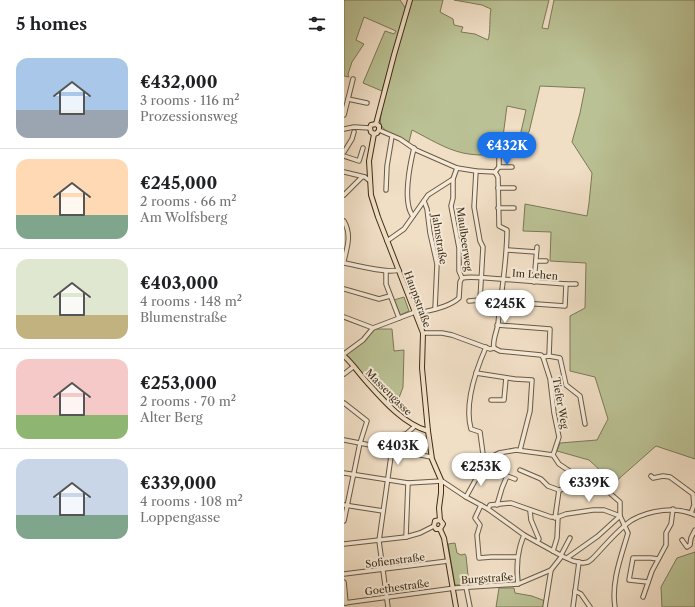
<!DOCTYPE html>
<meta charset="utf-8">
<style>
:root{--surface:#fff;--page:#f6f6f6;--text:#202124;--muted:#757577;--line:#e0e0e0;--accent:#1a73e8}
body{margin:0;font-family:"Libre Caslon Text",serif;background:var(--page);color:var(--text);height:100vh;display:flex;flex-direction:column;font-size:15px;white-space:nowrap}
*{box-sizing:border-box;margin:0}
p{font-size:13px;color:var(--muted)}
.icon{flex:none;width:22px;height:22px;fill:none;stroke:currentColor;stroke-width:2;stroke-linecap:round;stroke-linejoin:round}
.map{position:relative;flex:1;overflow:hidden}
.sheet{display:flex;flex-direction:column;background:var(--surface);width:344px}
.sheet>*{flex:none}
.price{position:absolute;translate:-50% -34px;padding:0 9px;border-radius:14px;background:#fff;color:#222;font-size:13px;line-height:26px;filter:drop-shadow(0 1px 2px #0008)}
.price::after{content:'';position:absolute;left:50%;top:24px;width:12px;height:9px;margin-left:-6px;background:inherit;clip-path:polygon(0 0,100% 0,50% 100%)}
.price.active{background:var(--accent);color:#fff}
ul{padding:0;list-style:none}
li{display:flex;align-items:center;gap:12px;height:100px;padding:0 16px}
li+li{border-top:1px solid var(--line)}
li span{display:grid;place-items:center;flex:none;width:112px;height:80px;border-radius:12px;color:#555}
li>.icon{margin-inline-start:auto}
span .icon{width:48px;height:48px;fill:#fffc;stroke-width:1}
li b{font-size:17px}
h2{display:flex;justify-content:space-between;align-items:center;height:48px;padding:0 16px;font-size:17px}
main{display:flex;flex:1;min-height:0}
.map>svg:first-child{display:block}
</style>
<main>
<section class="sheet">
<h2>5 homes<svg class="icon" aria-label="filters" viewBox="0 0 24 24"><path d="M4 7h16M4 17h16"/><circle cx="9" cy="7" r="2"/><circle cx="15" cy="17" r="2"/></svg></h2>
<ul>
<li><span style="background:linear-gradient(#a9c7e8 65%,#9aa5b1 0)"><svg class="icon" aria-label="home" viewBox="0 0 24 24"><path d="M3 11l9-7 9 7M6 9v11h12V9"/></svg></span><div><b>€432,000</b><p>3 rooms · 116 m²</p><p>Prozessionsweg</p></div></li>
<li><span style="background:linear-gradient(#ffd9b3 70%,#7fa58c 0)"><svg class="icon" aria-label="home" viewBox="0 0 24 24"><path d="M3 11l9-7 9 7M6 9v11h12V9"/></svg></span><div><b>€245,000</b><p>2 rooms · 66 m²</p><p>Am Wolfsberg</p></div></li>
<li><span style="background:linear-gradient(#dfe7d0 70%,#c2b280 0)"><svg class="icon" aria-label="home" viewBox="0 0 24 24"><path d="M3 11l9-7 9 7M6 9v11h12V9"/></svg></span><div><b>€403,000</b><p>4 rooms · 148 m²</p><p>Blumenstraße</p></div></li>
<li><span style="background:linear-gradient(#f6c9c9 70%,#8fb573 0)"><svg class="icon" aria-label="home" viewBox="0 0 24 24"><path d="M3 11l9-7 9 7M6 9v11h12V9"/></svg></span><div><b>€253,000</b><p>2 rooms · 70 m²</p><p>Alter Berg</p></div></li>
<li><span style="background:linear-gradient(#c9d6e8 70%,#7fa58c 0)"><svg class="icon" aria-label="home" viewBox="0 0 24 24"><path d="M3 11l9-7 9 7M6 9v11h12V9"/></svg></span><div><b>€339,000</b><p>4 rooms · 108 m²</p><p>Loppengasse</p></div></li>
</ul>
</section>
<div class="map">
<svg width="351" height="607" viewBox="0 0 351 607">
<rect width="100%" height="100%" fill="#f0dec5"/>
<filter id="stains"><feTurbulence type="fractalNoise" baseFrequency=".005" numOctaves="4"/><feColorMatrix values="0 0 0 0 .2 0 0 0 0 .09 0 0 0 0 .02 0 0 0 .5 -.17"/></filter>
<radialGradient id="worn" r=".72"><stop offset=".6" stop-color="#630" stop-opacity="0"/><stop offset="1" stop-color="#630" stop-opacity=".3"/></radialGradient>
<g fill="#bac194" stroke="#7c7855" fill-rule="evenodd">
<polygon points="0,0 56,0 62,9 38,91 19,83 41,31 50,34 52,31 20,17 12,40 20,44 8,62 4,74 5,77 0,76"/>
<path d="M67,0H99L96,12L109,19L110,25L119,27L117,32L131,34L144,40C147,30 145,19 147,9L138,5L110,0H205L198,28L204,29L210,0H351V459L312,446L270,483L245,460L213,451L216,443L253,440L264,419L251,377L226,371V316L241,308L242,263L206,261L207,232L179,231L181,204L243,216L245,203L248,173L228,142L236,113L241,88L196,86L185,132L177,138L175,153C157,154 137,157 119,153C101,149 84,138 68,130L65,142C56,138 42,134 37,125C32,114 62,18 67,0ZM163,106L182,110L176,136L168,141L157,152Z"/>
<polygon points="60,297 65,311 56,315 50,300"/>
<polygon points="30,329 48,329 50,351 60,350 59,387 55,398 51,396 46,403 39,397 1,355"/>
<polygon points="111,543 113,553 117,555 121,554 122,556 125,585 111,585 104,544"/>
<polygon points="351,552 351,607 318,607 317,587 333,558"/>
<polygon points="155,588 170,588 171,593 188,596 201,601 201,607 152,607"/>
</g>
<g fill="none" stroke-linecap="round" stroke-linejoin="round">
<polyline stroke="#79817b" stroke-width="1" points="1,1 1,0"/>
<defs>
<g id="minor">
<polyline points="4,99 23,103"/>
<polyline points="0,115 9,79"/>
<polyline points="0,129 10,127 26,128"/>
<polyline points="35,130 56,139 72,150 113,168 132,171 151,172"/>
<polyline points="0,152 8,139 10,132"/>
<polyline points="0,156 15,161 19,148"/>
<polyline points="155,167 168,167"/>
<polyline points="0,172 21,177 26,181"/>
<polyline points="151,172 155,167 155,154"/>
<polyline points="109,179 109,198 107,206 115,248 115,271 118,278"/>
<polyline points="154,188 170,188"/>
<polyline points="42,190 43,166 48,136"/>
<polyline points="0,195 18,177"/>
<polyline points="80,201 83,209 86,233 93,264 91,309"/>
<polyline points="154,208 170,208"/>
<path d="M69,216C58,203 66,164 70,148"/>
<path d="M0,221C8,235 3,247 0,261"/>
<polyline points="43,241 60,229 84,195 109,179 113,168"/>
<polyline points="163,250 192,252"/>
<polyline points="192,261 202,261"/>
<path d="M0,263C13,265 43,274 55,270"/>
<polyline points="42,271 42,284 55,318"/>
<polyline points="190,282 193,247"/>
<polyline points="222,284 232,284"/>
<polyline points="0,289 35,299 46,296"/>
<polyline points="125,301 136,300"/>
<path d="M72,314C85,310 104,308 115,298L116,282L118,278C126,276 136,278 143,278C170,280 196,282 222,284L221,306L136,300L139,247L136,241L130,207L132,171"/>
<polyline points="0,317 29,328 71,312"/>
<polyline points="153,325 206,329 205,356"/>
<polyline points="79,333 98,333 108,335 146,349 150,348 156,351 197,355 199,357 206,379 210,413 215,437 209,455"/>
<path d="M142,347C132,370 120,404 127,429L136,432L139,454L143,459"/>
<path d="M150,348C148,341 153,331 154,324C157,292 163,262 163,230L155,226V223L154,177L151,172"/>
<polyline points="0,354 19,340 29,328"/>
<polyline points="199,357 205,356 216,358 222,385 236,396 241,424"/>
<polyline points="132,373 171,379 188,380 186,411 176,450"/>
<polyline points="0,374 9,367"/>
<polyline points="147,400 160,400 162,378"/>
<polyline points="0,403 23,421 16,443 0,521"/>
<polyline points="57,435 62,434 70,427"/>
<polyline points="0,440 87,457"/>
<polyline points="176,470 197,479 204,486 215,490 236,486 238,484 238,480 236,478 215,464 209,455"/>
<path d="M0,473L64,483L98,481L122,497L144,509L180,535L218,556L229,561L239,563L244,562L248,559C259,548 275,528 288,520C306,510 332,506 351,515"/>
<polyline points="307,476 309,478 319,476 326,477 349,494 350,505 347,513"/>
<polyline points="261,489 276,502 276,516"/>
<polyline points="122,497 143,459 155,453 172,450 209,455"/>
<polyline points="0,505 39,511"/>
<polyline points="137,505 131,518 136,525 133,535 135,558 147,557 173,557"/>
<polyline points="153,505 158,488 163,476 171,479"/>
<path d="M144,509L146,505L167,503L207,517H214L222,514L249,510H260L276,516L284,533C277,557 267,582 271,607"/>
<polyline points="186,511 187,520 195,539 193,542"/>
<polyline points="211,518 215,490"/>
<polyline points="62,537 64,483"/>
<polyline points="338,540 343,547 346,545 347,538 351,530"/>
<polyline points="0,544 62,537 76,533 90,526"/>
<polyline points="209,551 213,538 214,517"/>
<polyline points="217,555 226,538"/>
<polyline points="223,558 254,536 276,516"/>
<polyline points="0,574 104,561"/>
<polyline points="0,582 2,603"/>
<polyline points="304,582 285,580 289,558 307,558 314,559"/>
<path d="M174,584C172,567 173,551 180,535"/>
<polyline points="122,587 126,607"/>
<polyline points="231,591 237,594 246,607"/>
<polyline points="299,597 308,571 322,545 322,533 327,524 329,509"/>
<polyline points="0,603 111,588 174,584 207,570 218,556"/>
<polyline points="44,607 35,541 48,449"/>
<polyline points="201,607 207,570"/>
<polyline points="229,607 235,562"/>
</g>
<g id="major">
<polyline points="32,124 50,55 66,0"/>
<polyline points="30,134 25,161 27,195 34,217 79,333 78,368 84,431 88,459 97,480 97,493 95,508 96,520 99,524 96,529"/>
<polyline points="30,134 27,132 26,128 27,125 32,124"/>
<polyline points="30,134 33,133 35,130 35,126 32,124"/>
<path d="M0,356C8,363 14,372 21,380C38,399 59,424 84,431"/>
<polyline points="96,520 91,521 90,526 92,529 96,529 100,538 112,607"/>
</g>
</defs>
<use href="#minor" stroke="#6b5a42" stroke-width="5.5"/>
<use href="#major" stroke="#3f2e16" stroke-width="6"/>
<use href="#minor" stroke="#f5ead9" stroke-width="3.5"/>
<use href="#major" stroke="#f0dec5" stroke-width="4"/>
</g>
<g text-anchor="middle" stroke-width="4" stroke-linejoin="round" paint-order="stroke">
<g font-size="10" fill="#3f2e16" stroke="#f5ead9">
<text transform="translate(96 239) rotate(81)" y="4">Jahnstraße</text>
<text transform="translate(121 239) rotate(82)" y="4">Maulbeerweg</text>
<text transform="translate(191 274) rotate(4)" y="4">Im Lehen</text>
<text transform="translate(74 299) rotate(70)" y="4">Hauptstraße</text>
<text transform="translate(45 392) rotate(45)" y="4">Massengasse</text>
<text transform="translate(217 403) rotate(80)" y="4">Tiefer Weg</text>
<text transform="translate(51 560) rotate(-7)" y="4">Sofienstraße</text>
<text transform="translate(143 578) rotate(-4)" y="4">Burgstraße</text>
<text transform="translate(53 587) rotate(-8)" y="4">Goethestraße</text>
</g>
</g>
<rect width="100%" height="100%" filter="url(#stains)"/>
<rect width="100%" height="100%" fill="url(#worn)"/>
</svg>
<b class="price active" style="left:163px;top:166px">€432K</b>
<b class="price" style="left:161px;top:324px">€245K</b>
<b class="price" style="left:54px;top:466px">€403K</b>
<b class="price" style="left:137px;top:487px">€253K</b>
<b class="price" style="left:245px;top:503px">€339K</b>
</div>
</main>
